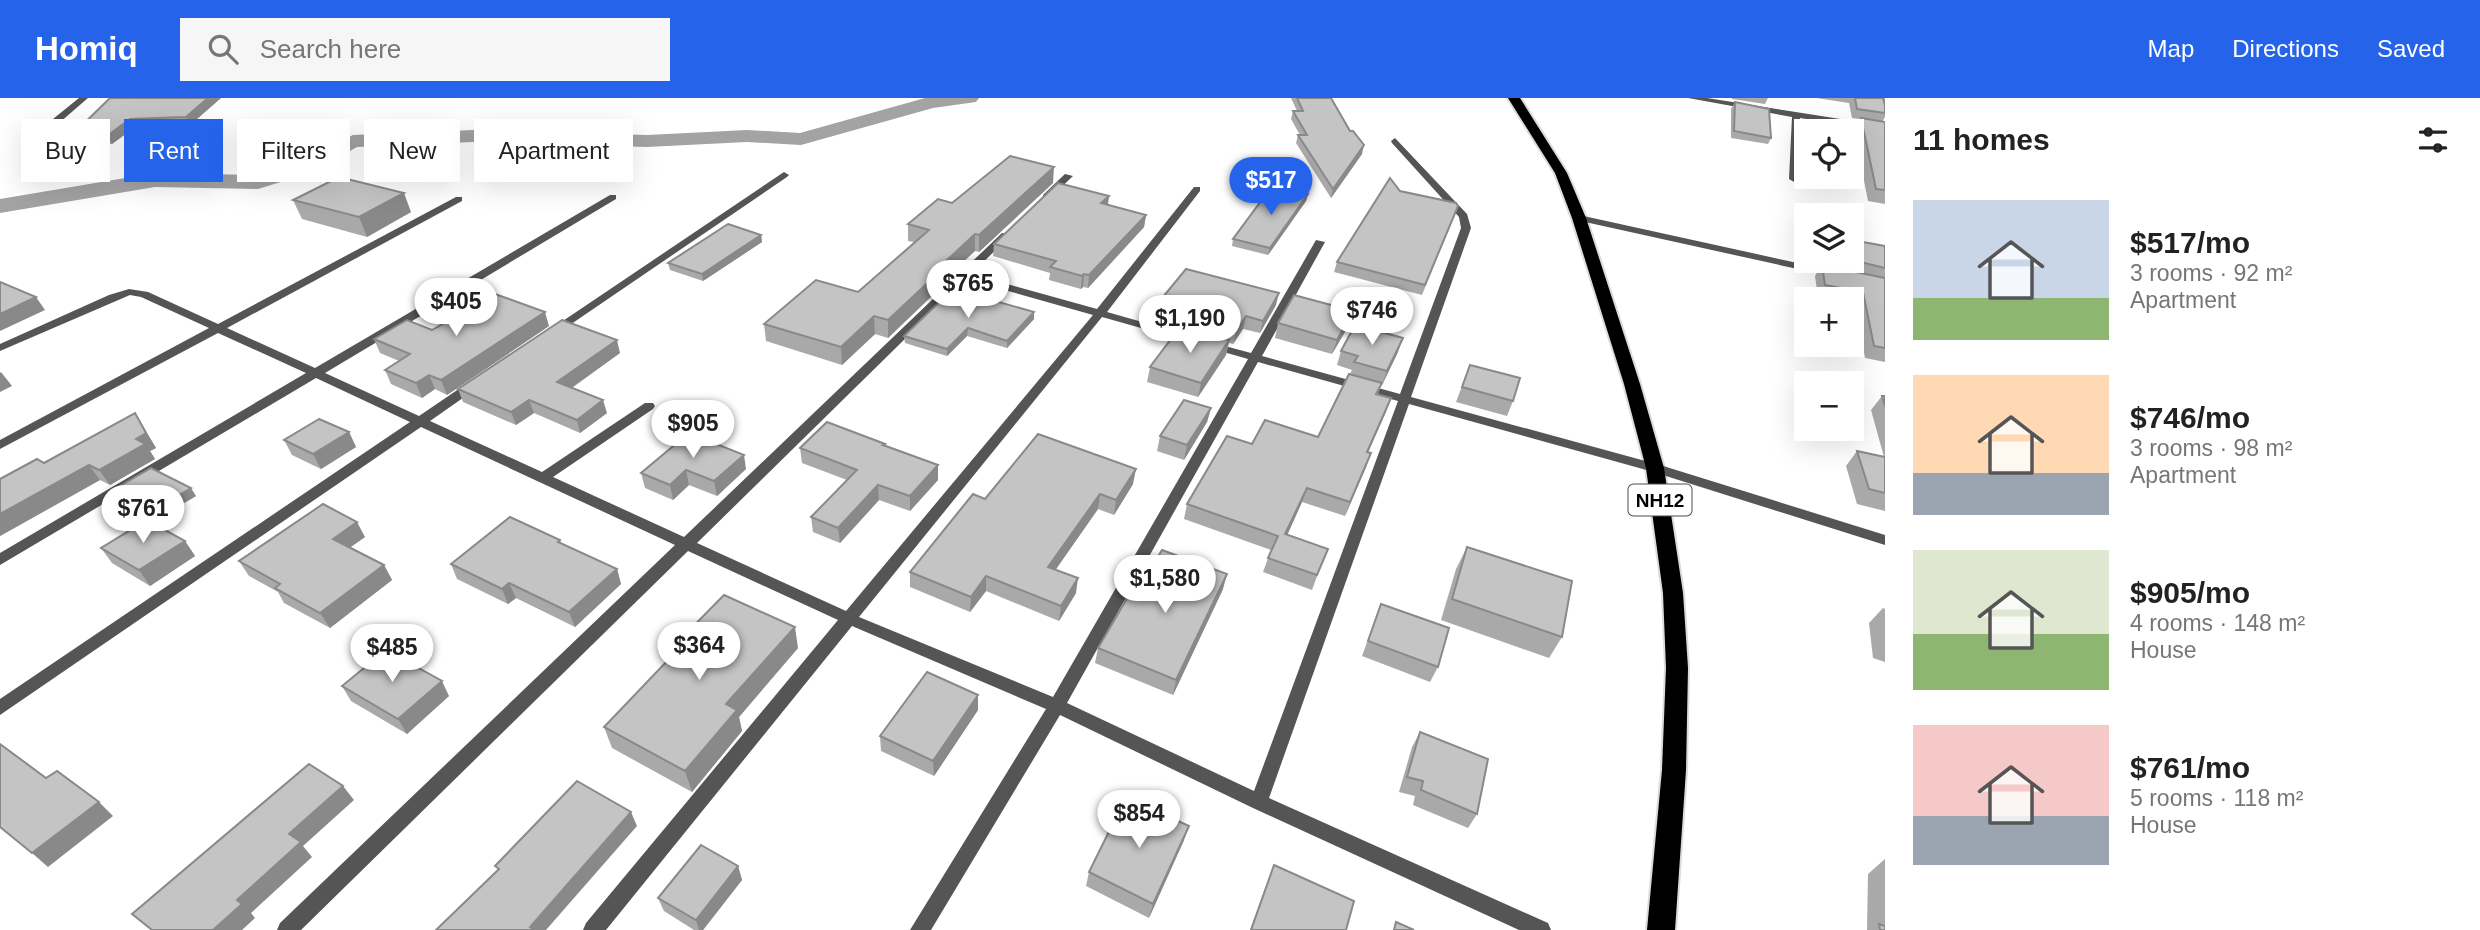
<!DOCTYPE html>
<meta charset="utf-8">
<style>
:root{--surface:#fff;--page:#f6f6f6;--text:#222;--muted:#767676;--accent:#2563eb}
body{margin:0;font-family:Helvetica,sans-serif;background:var(--page);color:var(--text);height:100vh;display:flex;flex-direction:column;font-size:26px;white-space:nowrap}
*{box-sizing:border-box;margin:0}
p{font-size:23px;color:var(--muted)}
.icon{flex:none;width:38px;height:38px;fill:none;stroke:currentColor;stroke-width:2;stroke-linecap:round;stroke-linejoin:round}
.map{position:relative;flex:1;overflow:hidden}
.side{display:flex;flex-direction:column;background:var(--surface);width:595px}
.side>*{flex:none}
.top-card{position:absolute;left:21px;top:21px;width:665px;height:63px;display:flex;gap:14px}
.buttons{position:absolute;left:1794px;top:21px;display:grid;gap:14px}
.buttons a{display:grid;place-items:center;width:70px;height:70px;border-radius:0px;background:var(--surface);box-shadow:0 7px 28px #0002;font-size:35px}
.price{position:absolute;translate:-50% -60px;padding:0 16px;border-radius:24px;background:#fff;color:#222;font-size:23px;line-height:46px;filter:drop-shadow(0 2px 4px #0008)}
.price::after{content:'';position:absolute;left:50%;top:42px;width:21px;height:16px;margin-left:-10px;background:inherit;clip-path:polygon(0 0,100% 0,50% 100%)}
.price.selected{background:var(--accent);color:#fff}
ul{padding:0;list-style:none}
li{display:flex;align-items:center;gap:21px;height:175px;padding:0 28px}
li span{display:grid;place-items:center;flex:none;width:196px;height:140px;border-radius:0px;color:#555}
li>.icon{margin-inline-start:auto}
span .icon{width:84px;height:84px;fill:#fffc;stroke-width:1}
li b{font-size:30px}
h2{display:flex;justify-content:space-between;align-items:center;height:84px;padding:0 28px;font-size:30px}
.pill{padding:0 24px;border-radius:0px;background:var(--surface);box-shadow:0 7px 28px #0002;font-size:24px;line-height:63px}
.pill.selected{background:var(--accent);color:#fff}
header{display:flex;align-items:center;gap:42px;box-sizing:border-box;height:98px;padding:0 35px;background:var(--accent);color:#fff}
header strong{font-size:33px}
nav{display:flex;gap:38px;margin-inline-start:auto;font-size:24px}
.search{width:490px;height:63px;background:var(--page);display:flex;align-items:center;gap:18px;box-sizing:border-box;padding:0 24px;border-radius:0px;color:var(--muted);font-size:26px}
main{display:flex;flex:1;min-height:0}
.map>svg:first-child{display:block}
</style>
<header>
<strong>Homiq</strong>
<div class="search"><svg class="icon" aria-label="search" viewBox="0 0 24 24"><circle cx="10" cy="10" r="6"/><path d="M15 15l6 6"/></svg>Search here</div>
<nav><a>Map</a><a>Directions</a><a>Saved</a></nav>
</header>
<main>
<div class="map">
<svg width="1885" height="832" viewBox="0 0 1885 832">
<rect width="100%" height="100%" fill="#fff"/>
<g fill="none" stroke-linecap="round" stroke-linejoin="round">
<polygon fill="#a3a3a3" fill-rule="evenodd" points="925,0 979,0 976,4 933,10 801,47 747,44 647,49 473,44 357,49 313,74 258,91 155,89 0,115 0,101 155,75 256,77 297,64 353,37 473,32 647,37 747,32 800,35"/>
<defs>
<polygon id="trunk" points="1508,0 1520,0 1567,75 1586,120 1640,286 1664,370 1683,495 1688,570 1686,672 1675,832 1647,832 1662,672 1666,570 1663,495 1646,370 1624,286 1572,120 1555,75"/>
</defs>
<use href="#trunk" stroke="#dbdbdb" stroke-width="4"/>
<g fill="#555" fill-rule="evenodd">
<polygon points="79,0 88,0 59,25 53,25 53,21"/>
<polygon points="1688,0 1707,0 1885,28 1885,34 1800,20 1799,81 1794,84 1789,81 1792,19"/>
<path d="M1395,40L1467,116L1471,130L1411,299L1660,367L1885,437V447L1650,373L1409,306L1269,700L1548,825L1551,832H1519L1253,710L1060,617L931,832H910L1046,611L852,528L606,832H583L586,825L838,522L688,453L301,832H277L280,825L675,447L421,329L0,617V601L410,324L316,280L0,467V455L306,275L218,235L0,351V342L209,230L141,199L130,197L0,253V246L109,197L129,191L148,194L218,226L456,99H462V103L227,230L315,270L610,97H616V101L325,275L419,318L472,282H480L482,285L480,288L430,323L542,374L645,305H653L655,308L653,311L553,379L684,439L1002,135L1011,137L971,176L1097,211L1194,89H1200V93L1107,214L1195,239V243H1187L1102,219L859,519L1053,599L1248,261L1206,249L1204,247L1210,244L1251,255L1316,142L1325,144L1262,258L1400,296L1461,130L1459,119L1392,45L1391,43ZM966,181L1093,217L846,513L697,445ZM1258,264L1398,303L1254,693L1067,605Z"/>
<polygon points="784,74 789,77 787,79 558,235 550,235 548,233"/>
<polygon points="1065,76 1073,78 1049,101 1043,101 1043,97"/>
</g>
<polygon fill="#555" fill-rule="evenodd" points="1579,117 1834,173 1839,176 1834,179 1576,122 1574,120"/>
<use href="#trunk" fill="#000" fill-rule="evenodd"/>
</g>
<g fill="#a9a9a9">
<polygon points="110,0 221,0 190,27 135,29 112,46 75,47 70,39"/>
<polygon points="1291,0 1331,0 1362,56 1331,100 1296,45 1298,37 1300,37 1291,21 1293,13 1297,13"/>
<polygon points="1732,0 1768,0 1765,6 1732,1"/>
<polygon points="1816,0 1885,0 1885,19 1882,24 1885,24 1885,106 1868,103 1854,32 1860,21 1852,20 1849,5"/>
<polygon points="1735,4 1771,40 1768,46 1731,40 1731,11"/>
<polygon points="1053,85 979,154 975,153 937,188 937,193 888,240 875,236 842,267 766,243 764,226 858,194 914,144 908,143 908,126 952,105"/>
<polygon points="1400,93 1458,108 1422,197 1334,174 1337,164"/>
<polygon points="1308,96 1306,103 1268,157 1232,148 1233,141"/>
<polygon points="1109,98 1108,107 1146,117 1144,129 1088,190 1083,189 1081,191 1049,182 1050,175 993,158 994,146"/>
<polygon points="293,102 411,114 367,139 302,121"/>
<polygon points="761,137 762,144 703,183 670,172 668,165"/>
<polygon points="1852,142 1885,148 1885,264 1865,260 1855,206 1852,205 1852,201 1831,201 1818,199 1815,178 1821,168 1813,166 1813,163 1852,163"/>
<polygon points="1163,199 1276,207 1260,235 1243,231 1233,246 1229,245 1226,257 1198,299 1147,284 1150,269 1185,230 1188,219 1161,211"/>
<polygon points="1353,213 1349,227 1332,256 1275,240 1278,225"/>
<polygon points="1034,214 1034,221 1007,250 967,238 947,258 905,245 904,238"/>
<polygon points="549,228 447,297 435,291 422,300 391,286 385,272 399,263 380,255 374,241 432,232"/>
<polygon points="1341,253 1398,254 1382,287 1381,287 1378,296 1391,300 1368,354 1366,369 1345,418 1302,404 1287,437 1322,465 1312,492 1263,474 1271,452 1184,421 1187,406 1252,346 1318,339 1352,272 1337,267"/>
<polygon points="620,255 572,290 607,315 580,335 534,315 516,327 463,304 458,291"/>
<polygon points="1470,267 1513,303 1507,318 1456,304"/>
<polygon points="1882,298 1885,298 1885,413 1857,406 1846,368 1857,353 1884,359 1871,312"/>
<polygon points="1211,310 1207,324 1184,362 1157,353 1160,338"/>
<polygon points="144,330 156,350 150,353 155,361 110,387 100,382 0,438 0,381"/>
<polygon points="349,334 356,349 321,371 292,357 284,342"/>
<polygon points="689,335 746,371 717,398 689,387 673,402 645,390 641,375"/>
<polygon points="885,346 885,348 938,367 938,382 910,413 879,402 840,445 813,434 811,419 847,382 802,365 800,350"/>
<polygon points="1133,386 1114,417 1098,411 1056,471 1076,495 1059,523 986,493 970,514 910,489 910,474 985,401"/>
<polygon points="120,388 196,398 164,417 125,396"/>
<polygon points="365,439 350,449 384,467 392,482 330,530 284,505 278,494 249,478 239,463"/>
<polygon points="560,442 561,445 617,471 621,486 575,529 516,500 508,506 457,481 451,466"/>
<polygon points="185,443 195,458 150,488 112,465 101,450"/>
<polygon points="1467,449 1562,539 1549,560 1441,522 1456,471"/>
<polygon points="1223,491 1173,597 1095,565 1098,550 1134,499"/>
<polygon points="1381,506 1438,569 1430,584 1362,558"/>
<polygon points="1883,510 1885,511 1885,564 1873,560 1869,525"/>
<polygon points="798,550 739,619 742,633 692,694 612,650 604,629 666,564 664,558"/>
<polygon points="342,588 449,598 407,636 351,603"/>
<polygon points="978,597 978,612 934,678 881,653 880,638"/>
<polygon points="1420,634 1477,716 1468,730 1413,707 1415,698 1399,694 1412,649"/>
<polygon points="1184,742 1149,820 1086,788 1089,774"/>
<polygon points="1885,761 1885,832 1867,832 1868,776"/>
<polygon points="1274,767 1346,832 1250,832"/>
<polygon points="738,768 742,782 703,832 694,832 664,813 658,800"/>
</g>
<g fill="#898989">
<polygon points="208,0 221,0 190,27 186,19"/>
<polygon points="130,21 135,29 112,46 107,38"/>
<polygon points="1364,47 1362,56 1331,100 1333,91"/>
<polygon points="1054,69 1053,85 979,154 979,137"/>
<polygon points="404,95 411,114 367,139 359,119"/>
<polygon points="1308,96 1306,103 1268,157 1270,150"/>
<polygon points="1109,98 1107,110 1101,105"/>
<polygon points="1146,117 1144,129 1088,190 1089,177"/>
<polygon points="975,136 975,153 937,188 937,193 888,240 888,222 933,175"/>
<polygon points="761,137 762,144 703,183 702,176"/>
<polygon points="1084,176 1083,189 1081,191 1082,178"/>
<polygon points="1279,195 1276,207 1260,235 1263,223"/>
<polygon points="36,199 45,212 0,233 0,216"/>
<polygon points="1353,213 1349,227 1332,256 1337,242"/>
<polygon points="545,214 549,228 447,297 441,282"/>
<polygon points="1034,214 1034,221 1007,250 1007,243"/>
<polygon points="874,218 875,236 842,267 841,249"/>
<polygon points="1246,218 1243,231 1233,246 1236,234"/>
<polygon points="968,230 967,238 947,258 947,251"/>
<polygon points="1403,240 1398,254 1382,287 1387,273"/>
<polygon points="617,242 620,255 561,297 557,284"/>
<polygon points="1229,242 1226,257 1198,299 1201,285"/>
<polygon points="1,274 12,288 0,294 0,275"/>
<polygon points="429,277 435,291 422,300 416,285"/>
<polygon points="1391,300 1386,314 1362,368 1367,354"/>
<polygon points="529,302 534,315 516,327 511,314"/>
<polygon points="603,302 607,315 580,335 577,322"/>
<polygon points="1211,310 1207,324 1184,362 1187,347"/>
<polygon points="135,315 156,350 150,353 155,361 110,387 99,372 136,341"/>
<polygon points="349,334 356,349 321,371 313,356"/>
<polygon points="1371,355 1366,369 1345,418 1350,404"/>
<polygon points="744,357 746,371 717,398 714,383"/>
<polygon points="89,367 100,382 0,438 0,416"/>
<polygon points="938,367 938,382 910,413 910,398"/>
<polygon points="1136,371 1133,386 1114,417 1116,402"/>
<polygon points="686,372 689,387 673,402 670,387"/>
<polygon points="878,387 879,402 840,445 838,430"/>
<polygon points="191,390 196,398 164,417 158,410"/>
<polygon points="1307,390 1302,404 1281,451 1285,436"/>
<polygon points="1100,396 1098,411 1047,484 1048,469"/>
<polygon points="357,424 365,439 341,456 333,441"/>
<polygon points="185,443 195,458 150,488 139,472"/>
<polygon points="384,467 392,482 330,530 320,515"/>
<polygon points="617,471 621,486 575,529 569,514"/>
<polygon points="1227,476 1223,491 1173,597 1176,582"/>
<polygon points="986,478 986,493 970,514 971,499"/>
<polygon points="1078,480 1076,495 1059,523 1061,508"/>
<polygon points="509,485 516,500 508,506 502,491"/>
<polygon points="795,529 798,550 739,619 742,633 692,694 685,673 726,606"/>
<polygon points="442,583 449,598 407,636 398,621"/>
<polygon points="978,597 978,612 934,678 933,663"/>
<polygon points="343,688 354,702 303,748 312,759 251,815 255,820 242,832 213,832 289,736"/>
<polygon points="99,704 113,718 48,769 32,755"/>
<polygon points="631,714 637,728 546,832 532,832 530,829"/>
<polygon points="1189,728 1184,742 1149,820 1153,806"/>
<polygon points="738,768 742,782 703,832 699,832 696,822"/>
</g>
<g fill="#c4c4c4" stroke="#898989" stroke-width="2">
<polygon points="110,0 208,0 186,19 130,21 107,38 70,39"/>
<polygon points="1297,0 1331,0 1350,33 1353,33 1364,47 1333,91 1298,37 1307,37 1293,13 1303,13"/>
<polygon points="1855,0 1883,0 1885,7 1885,15 1857,11"/>
<polygon points="1735,4 1769,11 1771,40 1734,33"/>
<polygon points="1861,20 1885,24 1885,92 1876,91"/>
<polygon points="1010,58 1054,69 979,137 975,136 933,175 937,176 888,222 874,218 841,249 764,226 816,182 858,194 929,132 908,126 938,101 952,105"/>
<polygon points="339,79 404,95 359,119 293,102"/>
<polygon points="1390,80 1400,93 1456,105 1458,108 1425,187 1337,164"/>
<polygon points="1058,85 1109,98 1101,105 1146,117 1089,177 1084,176 1082,178 1050,169 1056,163 994,146"/>
<polygon points="1272,88 1308,96 1270,150 1233,141"/>
<polygon points="728,126 761,137 702,176 668,165"/>
<polygon points="1852,142 1885,148 1885,170 1852,162"/>
<polygon points="1822,167 1885,180 1885,250 1874,248 1863,194 1825,187"/>
<polygon points="1186,171 1279,195 1263,223 1246,218 1236,234 1187,220 1196,208 1163,199"/>
<polygon points="0,184 36,199 0,216"/>
<polygon points="953,191 1034,214 1007,243 968,230 947,251 904,238"/>
<polygon points="495,196 545,214 441,282 429,277 416,285 385,272 410,256 374,241 407,222 432,232"/>
<polygon points="1294,197 1353,213 1337,242 1278,225"/>
<polygon points="562,222 617,242 557,284 603,302 577,322 529,302 511,314 458,291"/>
<polygon points="1355,227 1403,240 1387,273 1354,264 1358,258 1341,253"/>
<polygon points="1180,229 1229,242 1201,285 1150,269"/>
<polygon points="1470,267 1520,280 1513,303 1462,289"/>
<polygon points="1349,276 1382,285 1376,296 1391,300 1367,354 1371,355 1350,404 1307,390 1285,436 1328,451 1317,477 1268,460 1278,438 1187,406 1227,338 1252,346 1265,322 1318,339"/>
<polygon points="1882,298 1885,298 1885,308"/>
<polygon points="1184,302 1211,310 1187,347 1160,338"/>
<polygon points="135,315 146,335 136,341 145,346 99,372 89,367 0,416 0,381 37,361 44,365"/>
<polygon points="319,321 349,334 313,356 284,342"/>
<polygon points="827,324 885,346 883,347 938,367 910,398 878,387 838,430 811,419 857,372 800,350"/>
<polygon points="689,335 744,357 714,383 686,372 670,387 641,375"/>
<polygon points="1038,336 1136,371 1116,402 1100,396 1048,469 1078,480 1061,508 986,478 971,499 910,474 973,396 985,401"/>
<polygon points="1857,353 1885,359 1885,395 1869,391"/>
<polygon points="151,370 191,390 158,410 120,388"/>
<polygon points="323,406 357,424 333,441 384,467 320,515 275,490 280,486 239,463"/>
<polygon points="510,419 560,442 558,444 617,471 569,514 509,485 502,491 451,466"/>
<polygon points="147,422 185,443 139,472 101,450"/>
<polygon points="1467,449 1572,483 1562,539 1452,501"/>
<polygon points="1162,452 1227,476 1176,582 1098,550 1129,497 1134,499"/>
<polygon points="724,497 795,529 726,606 737,612 685,673 604,629 670,560 664,558"/>
<polygon points="1381,506 1449,530 1438,569 1368,543"/>
<polygon points="386,552 442,583 398,621 342,588"/>
<polygon points="927,574 978,597 933,663 880,638"/>
<polygon points="1420,634 1488,661 1477,716 1421,692 1423,683 1407,679"/>
<polygon points="0,646 46,680 57,673 99,704 32,755 0,729"/>
<polygon points="309,666 343,688 289,736 301,744 237,802 242,806 213,832 152,832 132,816"/>
<polygon points="577,683 631,714 530,829 534,832 436,832 499,771 495,768"/>
<polygon points="1126,699 1189,728 1153,806 1089,774"/>
<polygon points="701,747 738,768 696,822 658,800"/>
<polygon points="1274,767 1354,803 1346,832 1251,832"/>
<polygon points="1396,824 1414,832 1394,832"/>
<polygon points="1879,826 1885,828 1885,832 1880,832"/>
</g>
<g text-anchor="middle" stroke-width="5" stroke-linejoin="round" paint-order="stroke">
<rect fill="#fff" stroke="#4c4c4c" stroke-width="2" x="1628.5" y="386.5" width="63" height="31" rx="5"/>
<g font-size="19" font-weight="bold" fill="#000">
<text x="1660" y="409">NH12</text>
</g>
</g>
</svg>
<div class="buttons">
<a><svg class="icon" aria-label="locate" viewBox="0 0 24 24"><circle cx="12" cy="12" r="6"/><path d="M12 2v4M12 18v4M2 12h4M18 12h4"/></svg></a>
<a><svg class="icon" aria-label="layers" viewBox="0 0 24 24"><path d="M12 4l9 5-9 5-9-5zM3 14l9 5 9-5"/></svg></a>
<a>+</a>
<a>−</a>
</div>
<b class="price selected" style="left:1271px;top:119px">$517</b>
<b class="price" style="left:968px;top:222px">$765</b>
<b class="price" style="left:456px;top:240px">$405</b>
<b class="price" style="left:1372px;top:249px">$746</b>
<b class="price" style="left:1190px;top:257px">$1,190</b>
<b class="price" style="left:693px;top:362px">$905</b>
<b class="price" style="left:143px;top:447px">$761</b>
<b class="price" style="left:1165px;top:517px">$1,580</b>
<b class="price" style="left:699px;top:584px">$364</b>
<b class="price" style="left:392px;top:586px">$485</b>
<b class="price" style="left:1139px;top:752px">$854</b>
<div class="top-card">
<a class="pill">Buy</a>
<a class="pill selected">Rent</a>
<a class="pill">Filters</a>
<a class="pill">New</a>
<a class="pill">Apartment</a>
</div>
</div>
<section class="side">
<h2>11 homes<svg class="icon" aria-label="filters" viewBox="0 0 24 24"><path d="M4 7h16M4 17h16"/><circle cx="9" cy="7" r="2"/><circle cx="15" cy="17" r="2"/></svg></h2>
<ul>
<li><span style="background:linear-gradient(#c9d6e8 70%,#8fb573 0)"><svg class="icon" aria-label="home" viewBox="0 0 24 24"><path d="M3 11l9-7 9 7M6 9v11h12V9"/></svg></span><div><b>$517/mo</b><p>3 rooms · 92 m²</p><p>Apartment</p></div></li>
<li><span style="background:linear-gradient(#ffd9b3 70%,#9aa5b1 0)"><svg class="icon" aria-label="home" viewBox="0 0 24 24"><path d="M3 11l9-7 9 7M6 9v11h12V9"/></svg></span><div><b>$746/mo</b><p>3 rooms · 98 m²</p><p>Apartment</p></div></li>
<li><span style="background:linear-gradient(#dfe7d0 60%,#8fb573 0)"><svg class="icon" aria-label="home" viewBox="0 0 24 24"><path d="M3 11l9-7 9 7M6 9v11h12V9"/></svg></span><div><b>$905/mo</b><p>4 rooms · 148 m²</p><p>House</p></div></li>
<li><span style="background:linear-gradient(#f6c9c9 65%,#9aa5b1 0)"><svg class="icon" aria-label="home" viewBox="0 0 24 24"><path d="M3 11l9-7 9 7M6 9v11h12V9"/></svg></span><div><b>$761/mo</b><p>5 rooms · 118 m²</p><p>House</p></div></li>
</ul>
</section>
</main>
